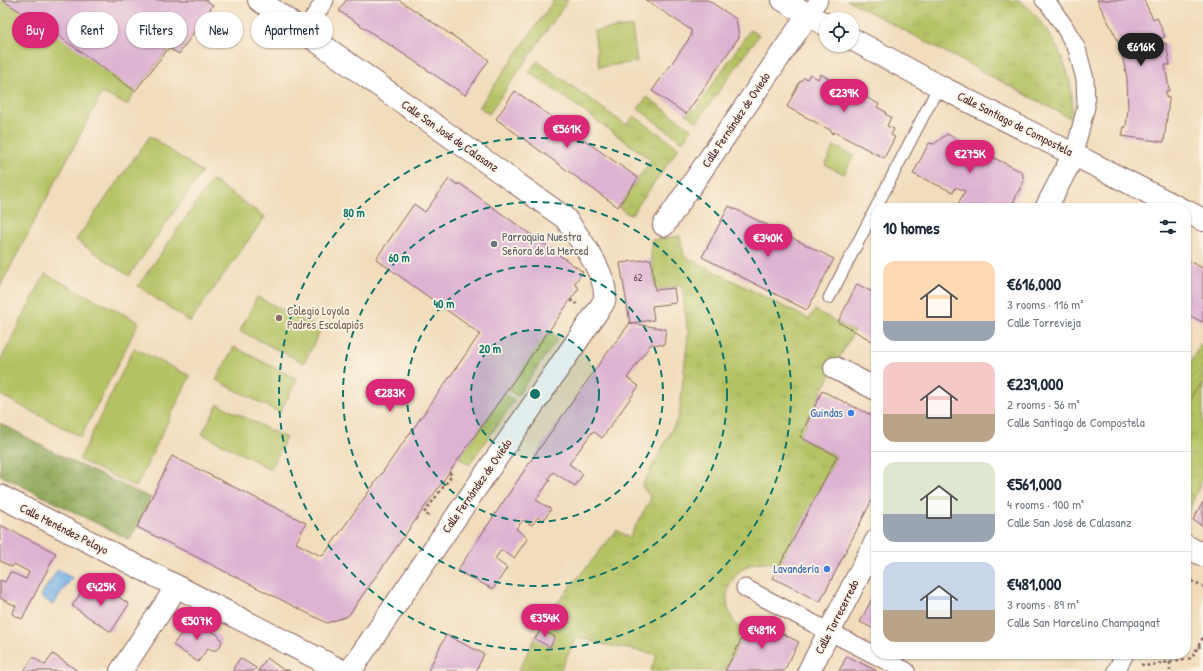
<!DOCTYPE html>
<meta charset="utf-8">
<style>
:root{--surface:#fff;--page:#f2f2f3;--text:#1f2937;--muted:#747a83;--line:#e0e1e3;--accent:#db2777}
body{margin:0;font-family:"Patrick Hand",sans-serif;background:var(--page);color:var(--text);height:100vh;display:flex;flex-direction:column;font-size:15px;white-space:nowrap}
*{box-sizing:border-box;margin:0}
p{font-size:13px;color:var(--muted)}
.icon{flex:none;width:22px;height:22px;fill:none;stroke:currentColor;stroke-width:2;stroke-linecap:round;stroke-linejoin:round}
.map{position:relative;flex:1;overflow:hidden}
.sheet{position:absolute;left:871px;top:203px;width:320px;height:456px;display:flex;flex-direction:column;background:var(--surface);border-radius:16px;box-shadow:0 1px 3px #0004}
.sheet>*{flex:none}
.banner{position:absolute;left:12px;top:12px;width:380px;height:36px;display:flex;gap:8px}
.tools{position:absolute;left:819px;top:12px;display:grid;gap:8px}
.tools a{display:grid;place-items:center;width:40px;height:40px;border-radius:50%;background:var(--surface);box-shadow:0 1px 3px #0004;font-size:20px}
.price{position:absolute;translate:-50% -34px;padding:0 9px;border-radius:14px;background:var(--accent);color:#fff;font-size:13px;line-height:26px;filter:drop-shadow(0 1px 2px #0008)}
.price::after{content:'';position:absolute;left:50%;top:24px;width:12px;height:9px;margin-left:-6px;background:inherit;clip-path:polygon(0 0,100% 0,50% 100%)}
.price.selected{background:#222;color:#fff}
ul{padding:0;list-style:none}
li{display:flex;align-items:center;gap:12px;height:100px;padding:0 12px}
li+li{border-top:1px solid var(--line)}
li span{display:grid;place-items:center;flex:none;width:112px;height:80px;border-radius:12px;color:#555}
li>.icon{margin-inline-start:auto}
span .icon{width:48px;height:48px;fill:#fffc;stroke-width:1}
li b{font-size:17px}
h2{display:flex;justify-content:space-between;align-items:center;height:48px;padding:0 12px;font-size:17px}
.chip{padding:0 14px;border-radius:18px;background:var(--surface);box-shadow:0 1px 3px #0004;font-size:14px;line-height:36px}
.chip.selected{background:var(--accent);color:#fff}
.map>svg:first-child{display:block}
</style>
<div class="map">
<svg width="1203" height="671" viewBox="0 0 1203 671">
<defs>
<pattern id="grass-tufts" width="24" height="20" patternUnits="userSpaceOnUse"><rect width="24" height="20" fill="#b4c264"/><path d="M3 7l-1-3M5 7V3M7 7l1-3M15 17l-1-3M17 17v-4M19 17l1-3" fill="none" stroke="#9ca657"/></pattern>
<pattern id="forest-crowns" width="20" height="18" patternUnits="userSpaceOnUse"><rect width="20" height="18" fill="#8fa85a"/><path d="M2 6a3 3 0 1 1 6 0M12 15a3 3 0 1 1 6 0" fill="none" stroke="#77884b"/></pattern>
<pattern id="garden-furrows" width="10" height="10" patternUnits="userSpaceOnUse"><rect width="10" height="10" fill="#b4c264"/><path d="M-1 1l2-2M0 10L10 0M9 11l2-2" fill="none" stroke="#9ca657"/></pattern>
<pattern id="water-waves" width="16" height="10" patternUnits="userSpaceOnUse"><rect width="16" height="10" fill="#75b2e8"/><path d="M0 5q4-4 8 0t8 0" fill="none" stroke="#6290bc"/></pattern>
</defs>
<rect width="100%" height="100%" fill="#fcf5e5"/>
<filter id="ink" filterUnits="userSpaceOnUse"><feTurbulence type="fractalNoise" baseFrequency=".025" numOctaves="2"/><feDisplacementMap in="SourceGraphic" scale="8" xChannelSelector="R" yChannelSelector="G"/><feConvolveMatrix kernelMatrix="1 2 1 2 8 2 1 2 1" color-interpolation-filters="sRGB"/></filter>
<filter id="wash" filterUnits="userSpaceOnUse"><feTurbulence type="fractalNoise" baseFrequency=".012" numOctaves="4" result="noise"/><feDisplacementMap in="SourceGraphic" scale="16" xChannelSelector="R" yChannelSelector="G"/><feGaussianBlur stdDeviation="0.9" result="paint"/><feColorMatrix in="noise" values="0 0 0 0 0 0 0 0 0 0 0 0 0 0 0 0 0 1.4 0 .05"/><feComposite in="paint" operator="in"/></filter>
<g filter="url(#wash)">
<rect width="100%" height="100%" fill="#f1dcbb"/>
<g fill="url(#grass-tufts)" stroke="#7f7048">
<polygon points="554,0 568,0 489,114 479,107"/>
<path d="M847,0H1019C1046,20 1070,63 1072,97C1073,104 1071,112 1070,118Z"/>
<polygon points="750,30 759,35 697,122 686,114 689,108 694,111"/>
<polygon points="537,61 626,125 634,116 679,148 632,214 628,214 618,207 651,160 529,72"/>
<polygon points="647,97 692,129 683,142 638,109"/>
<path d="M680,236L684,256L809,319L815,310L854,331L822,391L800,437L837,456L780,566C776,565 772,563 768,562C746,560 728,577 727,598C727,607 730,617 736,624C738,627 743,629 746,631L725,671H650L657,655L656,654L606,645L577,637L560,671H518L547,615L617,530L629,538L651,498L642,486L679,416L688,335L682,286L655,290L651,259V240Z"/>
<polygon points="548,331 558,338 517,396 508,389"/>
<polygon points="1203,383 1203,478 1186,517 1186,417"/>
<polygon points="504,394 514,401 469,465 459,458"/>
</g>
<polygon fill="url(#forest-crowns)" stroke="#6c6442" points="0,423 77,464 151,498 130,540 0,475"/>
<g fill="#b4c264" stroke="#7f7048">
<polygon points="0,0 206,0 213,5 179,54 169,49 135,91 127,105 102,93 0,287"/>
<polygon points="632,26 637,62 599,67 594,31"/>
<polygon points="150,136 202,172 129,276 76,240"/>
<polygon points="834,146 854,156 844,174 825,165"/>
<polygon points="212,180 265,217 190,322 138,286"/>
<polygon points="45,274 139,322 81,437 0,395 0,361"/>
<polygon points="257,297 321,329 304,363 240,331"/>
<polygon points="234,347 297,379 280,413 216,380"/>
<polygon points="134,348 190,376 136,487 79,460"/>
<polygon points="218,404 286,438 271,469 202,434"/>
</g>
<polygon fill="url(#garden-furrows)" stroke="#7f7048" points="1200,344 1203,346 1203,383 1186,417 1186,372"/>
<polygon fill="url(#water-waves)" stroke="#60688a" points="58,569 72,578 53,605 40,596"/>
<g id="blocks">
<g fill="#ddb2d2">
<polygon points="2,0 206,0 213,5 179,54 169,48 135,91 53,32"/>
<polygon points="346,0 399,0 489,60 465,95 339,11"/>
<polygon points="646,0 708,0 736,19 739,37 686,114 652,91 691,36 691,30"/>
<polygon points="1097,0 1144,0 1153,19 1157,17 1165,37 1160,38 1162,45 1166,43 1170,65 1165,65 1169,89 1169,91 1166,91 1166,98 1169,97 1169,100 1164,142 1122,136 1124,127 1126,127 1128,110 1127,78 1121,50 1115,35"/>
<polygon points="810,74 818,79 820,74 879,104 877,107 886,112 885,114 891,117 887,126 894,129 891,135 895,137 884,158 834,132 833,134 831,133 832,131 787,107 800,81 801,82 804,77 807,79"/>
<polygon points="515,91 638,178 618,207 496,119"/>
<polygon points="947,134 1022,172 1024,181 1010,208 956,208 965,191 956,187 953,192 913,174 929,143 934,144"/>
<polygon points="449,179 458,185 459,183 583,272 574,284 579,288 348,616 327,623 137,527 172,456 306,523 296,543 321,556 324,555 480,334 376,259 414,204 425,212"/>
<polygon points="729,206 834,259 807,310 702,257"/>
<polygon points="651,259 655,290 674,288 676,303 652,306 654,320 630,323 666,329 664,345 651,344 627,378 639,386 602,438 593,431 569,464 583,474 575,486 553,472 548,479 550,480 536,500 551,509 543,521 538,517 532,525 523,520 516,529 528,538 514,558 501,550 495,559 507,568 493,589 457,571 534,456 602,360 630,323 620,263"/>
<polygon points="1186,260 1203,268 1203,322 1186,314"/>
<polygon points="857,284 876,294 876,343 838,322"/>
<polygon points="822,391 875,417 876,437 876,492 820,602 773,578 837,456 800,437"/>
<polygon points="1203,502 1203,526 1193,520"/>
<polygon points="0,525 56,553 22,619 12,614 16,606 0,598 0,580 5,582 10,572 26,579 29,572 14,564 12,567 0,561"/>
<polygon points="87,584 104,596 108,590 129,604 111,632 72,606"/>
<polygon points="876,591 876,630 860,622"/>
<polygon points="752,619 799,642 784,671 725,671"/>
<polygon points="190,620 218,635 222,641 220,647 216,650 212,650 208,648 198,662 173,645"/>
<polygon points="541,629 555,637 550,647 535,639"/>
<polygon points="446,635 484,654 476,671 428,671"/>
<polygon points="53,654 78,671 24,671 33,657 45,665"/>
<polygon points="847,656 877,671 839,671"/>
<polygon points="240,658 256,668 254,671 235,671 233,669"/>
<polygon points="267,658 285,671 286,669 290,671 258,671"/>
</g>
</g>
</g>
<g filter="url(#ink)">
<use href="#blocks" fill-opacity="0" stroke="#84615d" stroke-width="1"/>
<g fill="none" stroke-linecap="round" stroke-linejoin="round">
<defs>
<polyline id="service" points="829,298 939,86"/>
<g id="pedestrian">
<polyline points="1044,0 1048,3 1064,26 1077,49 1085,79 1086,107 1074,154"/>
<polyline points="808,15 819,0"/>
<polyline points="304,32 325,0"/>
<polyline points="745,588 820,627"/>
<polyline points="840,637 906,671"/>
<polyline points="1116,671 1125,654"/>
</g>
<g id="minor">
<path d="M259,0L565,218C577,235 611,278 604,301C603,304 601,306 599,309L350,671"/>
<polyline points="783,0 826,25"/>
<polyline points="852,39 939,86 1179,208"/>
<polyline points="1046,208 1074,154"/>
<polyline points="1186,211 1203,220"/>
<polyline points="664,225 808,15"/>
<polyline points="835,368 876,389"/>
<polyline points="0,496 342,671"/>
<polyline points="1186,546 1203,555"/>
<polyline points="121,671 168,600 172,593 174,585"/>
<polyline points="809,671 876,541"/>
</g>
</defs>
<use href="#service" stroke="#84615d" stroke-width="13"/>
<use href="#pedestrian" stroke="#84615d" stroke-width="19"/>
<use href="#minor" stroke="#84615d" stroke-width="24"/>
<g stroke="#84615d" stroke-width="2.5" stroke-dasharray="3 3" stroke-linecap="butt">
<polyline points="570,300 577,304"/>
<polyline points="429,516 424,513 452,475 449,472"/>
<polyline points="1186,578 1203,587"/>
<polyline points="1198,646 1203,649"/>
<polyline points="1170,662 1170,671"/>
<polyline points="1141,664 1145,666 1192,658 1203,637"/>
</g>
<use href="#service" stroke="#fff" stroke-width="11"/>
<use href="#pedestrian" stroke="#fff" stroke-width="17"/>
<use href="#minor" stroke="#fff" stroke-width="22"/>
</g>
</g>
<circle cx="535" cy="394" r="64" fill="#0f766e" fill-opacity=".12"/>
<g fill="none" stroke="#0f766e" stroke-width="2" stroke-dasharray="7 5">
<circle cx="535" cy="394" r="64"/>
<circle cx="535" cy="394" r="128"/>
<circle cx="535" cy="394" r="192"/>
<circle cx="535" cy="394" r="256"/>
</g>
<circle fill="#6b7280" stroke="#fcf5e5" stroke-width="1.5" cx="494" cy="244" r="4"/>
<circle fill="#8d6e63" stroke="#fcf5e5" stroke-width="1.5" cx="279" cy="318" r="4"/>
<g fill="#3f7fe0" stroke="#fcf5e5" stroke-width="1.5">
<circle cx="851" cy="413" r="4"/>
<circle cx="827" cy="569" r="4"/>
</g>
<g text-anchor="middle" stroke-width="3.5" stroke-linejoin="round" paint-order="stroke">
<g font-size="10" fill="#6f4455">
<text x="638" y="281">62</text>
</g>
<g font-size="12" fill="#4a1f2b" stroke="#fcf5e5">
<text transform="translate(736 120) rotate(-56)" y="4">Calle Fernández de Oviedo</text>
<text transform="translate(1015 124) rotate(27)" y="4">Calle Santiago de Compostela</text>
<text transform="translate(450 136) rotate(35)" y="4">Calle San José de Calasanz</text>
<text transform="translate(477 486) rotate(-55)" y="4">Calle Fernández de Oviedo</text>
<text transform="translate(64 529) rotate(27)" y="4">Calle Menéndez Pelayo</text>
<text transform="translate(837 617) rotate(-63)" y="4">Calle Torrecerredo</text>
</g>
<g font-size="12" fill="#5b616d" stroke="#fcf5e5" text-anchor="start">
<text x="502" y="241">Parroquia Nuestra<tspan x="502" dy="14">Señora de la Merced</tspan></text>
</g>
<g font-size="12" fill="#785e54" stroke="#fcf5e5" text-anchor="start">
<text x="287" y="315">Colegio Loyola<tspan x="287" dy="14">Padres Escolapios</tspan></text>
</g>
<g font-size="12" fill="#366cbe" stroke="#fcf5e5" text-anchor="end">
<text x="843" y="417">Guindas</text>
<text x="819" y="573">Lavandería</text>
</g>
</g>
<circle cx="535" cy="394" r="6" fill="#0f766e" stroke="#fcf5e5" stroke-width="2"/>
<g font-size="12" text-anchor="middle" font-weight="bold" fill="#0f766e" stroke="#fcf5e5" stroke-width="3.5" stroke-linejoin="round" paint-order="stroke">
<text x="354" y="217">80 m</text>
<text x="399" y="262">60 m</text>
<text x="444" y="308">40 m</text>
<text x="490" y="353">20 m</text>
</g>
</svg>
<div class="tools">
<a><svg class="icon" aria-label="locate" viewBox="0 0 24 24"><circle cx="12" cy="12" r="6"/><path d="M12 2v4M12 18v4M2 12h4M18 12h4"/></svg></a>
</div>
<b class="price selected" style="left:1141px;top:67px">€616K</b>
<b class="price" style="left:844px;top:113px">€239K</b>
<b class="price" style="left:567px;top:149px">€561K</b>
<b class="price" style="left:970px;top:174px">€275K</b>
<b class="price" style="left:768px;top:258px">€340K</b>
<b class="price" style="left:390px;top:413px">€283K</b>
<b class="price" style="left:101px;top:607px">€425K</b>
<b class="price" style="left:545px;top:638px">€354K</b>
<b class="price" style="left:197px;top:641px">€507K</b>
<b class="price" style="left:762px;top:650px">€481K</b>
<div class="banner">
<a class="chip selected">Buy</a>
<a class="chip">Rent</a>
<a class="chip">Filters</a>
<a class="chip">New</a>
<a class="chip">Apartment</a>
</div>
<section class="sheet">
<h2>10 homes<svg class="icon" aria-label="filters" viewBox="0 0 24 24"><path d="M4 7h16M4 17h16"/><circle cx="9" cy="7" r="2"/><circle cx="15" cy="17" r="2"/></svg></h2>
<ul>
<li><span style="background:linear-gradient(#ffd9b3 75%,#9aa5b1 0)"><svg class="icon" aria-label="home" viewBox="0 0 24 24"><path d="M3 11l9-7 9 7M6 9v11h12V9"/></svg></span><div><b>€616,000</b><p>3 rooms · 116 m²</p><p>Calle Torrevieja</p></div></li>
<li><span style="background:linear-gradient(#f6c9c9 65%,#b9a48a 0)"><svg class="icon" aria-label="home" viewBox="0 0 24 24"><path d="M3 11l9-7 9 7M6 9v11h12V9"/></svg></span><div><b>€239,000</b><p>2 rooms · 56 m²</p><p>Calle Santiago de Compostela</p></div></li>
<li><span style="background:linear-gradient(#dfe7d0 65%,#9aa5b1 0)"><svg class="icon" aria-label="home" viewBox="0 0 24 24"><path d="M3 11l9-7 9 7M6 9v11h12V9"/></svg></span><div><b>€561,000</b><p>4 rooms · 100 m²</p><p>Calle San José de Calasanz</p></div></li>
<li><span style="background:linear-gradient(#c9d6e8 60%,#b9a48a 0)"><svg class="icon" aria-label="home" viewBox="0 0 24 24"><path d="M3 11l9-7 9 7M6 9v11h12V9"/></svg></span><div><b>€481,000</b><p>3 rooms · 89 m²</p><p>Calle San Marcelino Champagnat</p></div></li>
</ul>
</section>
</div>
